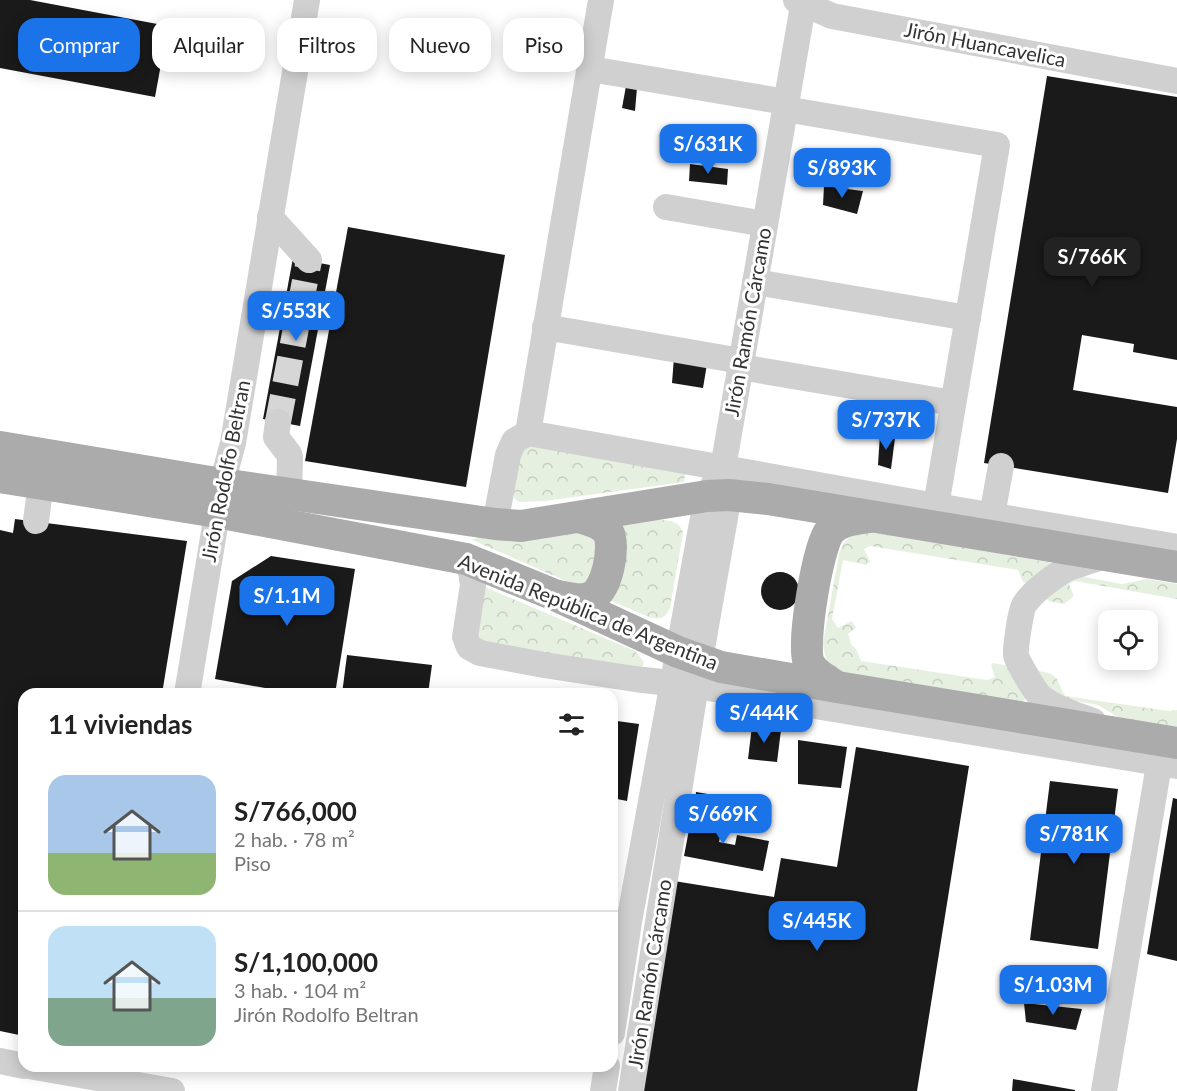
<!DOCTYPE html>
<html lang="es">
<meta charset="utf-8">
<style>
:root{--surface:#fff;--page:#f6f6f6;--text:#222;--muted:#767676;--line:#e0e0e0;--accent:#1a73e8}
body{margin:0;font-family:Lato,sans-serif;background:var(--page);color:var(--text);height:100vh;display:flex;flex-direction:column;font-size:22px;white-space:nowrap}
*{box-sizing:border-box;margin:0}
p{font-size:20px;color:var(--muted)}
.icon{flex:none;width:33px;height:33px;fill:none;stroke:currentColor;stroke-width:2;stroke-linecap:round;stroke-linejoin:round}
.map{position:relative;flex:1;overflow:hidden}
.panel{position:absolute;left:18px;top:688px;width:600px;height:384px;display:flex;flex-direction:column;background:var(--surface);border-radius:18px;box-shadow:0 3px 15px #0003}
.panel>*{flex:none}
.guide{position:absolute;left:18px;top:18px;width:600px;height:54px;display:flex;gap:12px}
.buttons{position:absolute;left:1098px;top:610px;display:grid;gap:12px}
.buttons a{display:grid;place-items:center;width:60px;height:60px;border-radius:12px;background:var(--surface);box-shadow:0 3px 15px #0003;font-size:30px}
.price{position:absolute;translate:-50% -51px;padding:0 14px;border-radius:12px;background:var(--accent);color:#fff;font-size:20px;line-height:39px;filter:drop-shadow(0 2px 3px #0008)}
.price::after{content:'';position:absolute;left:50%;top:36px;width:18px;height:14px;margin-left:-9px;background:inherit;clip-path:polygon(0 0,100% 0,50% 100%)}
.price.current{background:#222;color:#fff}
ul{padding:0;list-style:none}
li{display:flex;align-items:center;gap:18px;height:150px;padding:0 30px}
li+li{border-top:2px solid var(--line)}
li span{display:grid;place-items:center;flex:none;width:168px;height:120px;border-radius:18px;color:#555}
li>.icon{margin-inline-start:auto}
span .icon{width:72px;height:72px;fill:#fffc;stroke-width:1}
li b{font-size:26px}
h2{display:flex;justify-content:space-between;align-items:center;height:72px;padding:0 30px;font-size:26px}
.tag{padding:0 21px;border-radius:18px;background:var(--surface);box-shadow:0 3px 15px #0003;font-size:21px;line-height:54px}
.tag.current{background:var(--accent);color:#fff}
.map>svg:first-child{display:block}
</style>
<div class="map">
<svg width="1177" height="1091" viewBox="0 0 1177 1091">
<defs>
<pattern id="park-crowns" width="20" height="18" patternUnits="userSpaceOnUse" patternTransform="scale(1.5)"><rect width="20" height="18" fill="#e6f0e1"/><path d="M2 6a3 3 0 1 1 6 0M12 15a3 3 0 1 1 6 0" fill="none" stroke="#c6cec2"/></pattern>
</defs>
<rect width="100%" height="100%" fill="#fff"/>
<g fill="url(#park-crowns)">
<polygon points="530,443 686,467 684,482 545,501 519,502 514,498 513,492 519,452"/>
<path d="M652,520C664,520 680,519 683,533L670,608C664,621 657,620 644,615L472,540L481,536Z"/>
<path d="M866,530L1053,563L1030,585L1023,582L1018,570L870,546L864,549L870,561L866,565L843,560L832,619L838,628L852,621L856,628L848,634L851,644L856,649L861,661L987,680L995,677L991,665L993,663L1009,666L1033,693L1021,703L846,673C828,668 825,661 823,643L839,554C844,539 851,534 866,530Z"/>
<polygon points="1074,575 1122,584 1147,579 1177,584 1177,599 1075,581 1069,584 1074,596 1064,604 1049,601 1045,597"/>
<polygon points="485,587 635,651 644,662 643,666 639,667 478,648 476,596"/>
<path d="M1034,670C1058,674 1055,675 1065,696L1169,711L1177,710V728L1121,719L1098,705L1060,698L1043,692Z"/>
</g>
<g fill="#1a1a1a">
<polygon points="0,0 30,0 168,26 155,97 0,68"/>
<polygon points="628,75 638,76 635,111 622,108"/>
<polygon points="1047,76 1177,97 1177,360 1133,352 1134,344 1082,335 1073,390 1177,407 1177,439 1168,493 984,463"/>
<polygon points="690,164 728,169 727,185 689,181"/>
<polygon points="824,186 863,191 857,214 823,205"/>
<polygon points="348,227 505,255 466,487 305,461"/>
<polygon points="293,258 330,265 300,426 263,419"/>
<polygon points="674,357 707,364 703,388 672,383"/>
<polygon points="880,434 895,438 891,469 878,465"/>
<polygon points="15,519 187,541 162,694 24,694 24,1036 0,1031 0,530 13,533"/>
<polygon points="271,556 355,569 335,694 298,694 215,679 232,581"/>
<circle cx="780" cy="591" r="19"/>
<polygon points="347,655 432,665 428,694 342,694"/>
<polygon points="617,721 639,724 627,801 612,798 612,754"/>
<polygon points="752,726 781,730 777,762 748,759"/>
<polygon points="798,740 847,747 841,788 798,784"/>
<polygon points="856,747 969,766 917,1091 641,1091 674,881 774,897 781,858 837,867"/>
<polygon points="1050,781 1118,789 1098,949 1030,940"/>
<polygon points="696,792 731,798 729,812 695,808"/>
<polygon points="1173,798 1177,799 1177,961 1147,954"/>
<polygon points="692,814 723,820 719,842 735,845 737,835 769,841 763,871 684,856"/>
<polygon points="1024,1003 1082,1009 1076,1030 1026,1022"/>
<polygon points="1013,1079 1075,1090 1075,1091 1012,1091"/>
</g>
<g fill="none" stroke-linecap="round" stroke-linejoin="round">
<polyline stroke="#d6d6d6" stroke-width="26" stroke-dasharray="26 13" stroke-linecap="butt" points="278,422 309,260"/>
<g stroke="#d0d0d0" stroke-width="26">
<polyline points="796,0 832,16 1177,81"/>
<polyline points="590,69 786,102"/>
<polyline points="785,109 997,145 936,506"/>
<polyline points="666,207 765,224"/>
<polyline points="270,217 309,260"/>
<polyline points="755,282 968,318"/>
<polyline points="545,327 741,361"/>
<polyline points="740,367 953,403"/>
<polyline points="278,422 276,437 289,454 290,457 289,494"/>
<polyline points="528,433 601,0"/>
<polyline points="992,515 1001,466"/>
<polyline points="36,521 41,483"/>
<polyline points="495,524 508,455 514,441 528,433 936,506 1177,547"/>
<polyline points="466,559 471,572 473,585 465,637 469,647 480,653 544,665 635,679 696,686 1177,766"/>
<polyline points="187,694 222,484 233,443 307,0"/>
<path d="M1093,721C1077,715 1050,707 1039,695C1034,690 1017,661 1016,655C1015,650 1021,608 1024,605C1032,592 1053,577 1066,569L1108,555"/>
<polyline points="612,1033 629,922 707,496 723,468 804,0"/>
<polyline points="0,1061 24,1066"/>
<polyline points="29,1066 172,1091"/>
<polyline points="603,1091 607,1066"/>
<polyline points="631,1091 700,660 729,495 725,479"/>
<polyline points="1104,1091 1162,747"/>
</g>
<g stroke="#ababab" stroke-width="32">
<polyline points="0,447 222,484 495,524 521,526 707,496 729,495 768,499 1177,567"/>
<polyline points="0,477 217,512 466,559 557,596 678,652 721,667 837,687 1177,743"/>
<path d="M558,596C569,598 581,602 591,597C607,591 616,546 608,532C602,523 589,520 579,517"/>
<path d="M837,687C827,680 814,674 809,663C801,646 818,545 830,531C840,520 855,519 869,517"/>
</g>
</g>
<g text-anchor="middle" stroke-width="6" stroke-linejoin="round" paint-order="stroke">
<g font-size="20" fill="#333" stroke="#fff">
<text transform="translate(985 45) rotate(11)" y="7">Jirón Huancavelica</text>
<text transform="translate(748 322) rotate(-80)" y="7">Jirón Ramón Cárcamo</text>
<text transform="translate(226 471) rotate(-79)" y="7">Jirón Rodolfo Beltran</text>
<text transform="translate(588 612) rotate(22)" y="7">Avenida República de Argentina</text>
<text transform="translate(650 974) rotate(-81)" y="7">Jirón Ramón Cárcamo</text>
</g>
</g>
</svg>
<div class="buttons">
<a><svg class="icon" aria-label="locate" viewBox="0 0 24 24"><circle cx="12" cy="12" r="6"/><path d="M12 2v4M12 18v4M2 12h4M18 12h4"/></svg></a>
</div>
<b class="price" style="left:708px;top:175px">S/631K</b>
<b class="price" style="left:842px;top:199px">S/893K</b>
<b class="price current" style="left:1092px;top:288px">S/766K</b>
<b class="price" style="left:296px;top:342px">S/553K</b>
<b class="price" style="left:886px;top:451px">S/737K</b>
<b class="price" style="left:287px;top:627px">S/1.1M</b>
<b class="price" style="left:764px;top:744px">S/444K</b>
<b class="price" style="left:723px;top:845px">S/669K</b>
<b class="price" style="left:1074px;top:865px">S/781K</b>
<b class="price" style="left:817px;top:952px">S/445K</b>
<b class="price" style="left:1053px;top:1016px">S/1.03M</b>
<div class="guide">
<a class="tag current">Comprar</a>
<a class="tag">Alquilar</a>
<a class="tag">Filtros</a>
<a class="tag">Nuevo</a>
<a class="tag">Piso</a>
</div>
<section class="panel">
<h2>11 viviendas<svg class="icon" aria-label="filters" viewBox="0 0 24 24"><path d="M4 7h16M4 17h16"/><circle cx="9" cy="7" r="2"/><circle cx="15" cy="17" r="2"/></svg></h2>
<ul>
<li><span style="background:linear-gradient(#a9c7e8 65%,#8fb573 0)"><svg class="icon" aria-label="home" viewBox="0 0 24 24"><path d="M3 11l9-7 9 7M6 9v11h12V9"/></svg></span><div><b>S/766,000</b><p>2 hab. · 78 m²</p><p>Piso</p></div></li>
<li><span style="background:linear-gradient(#bfe0f5 60%,#7fa58c 0)"><svg class="icon" aria-label="home" viewBox="0 0 24 24"><path d="M3 11l9-7 9 7M6 9v11h12V9"/></svg></span><div><b>S/1,100,000</b><p>3 hab. · 104 m²</p><p>Jirón Rodolfo Beltran</p></div></li>
</ul>
</section>
</div>
